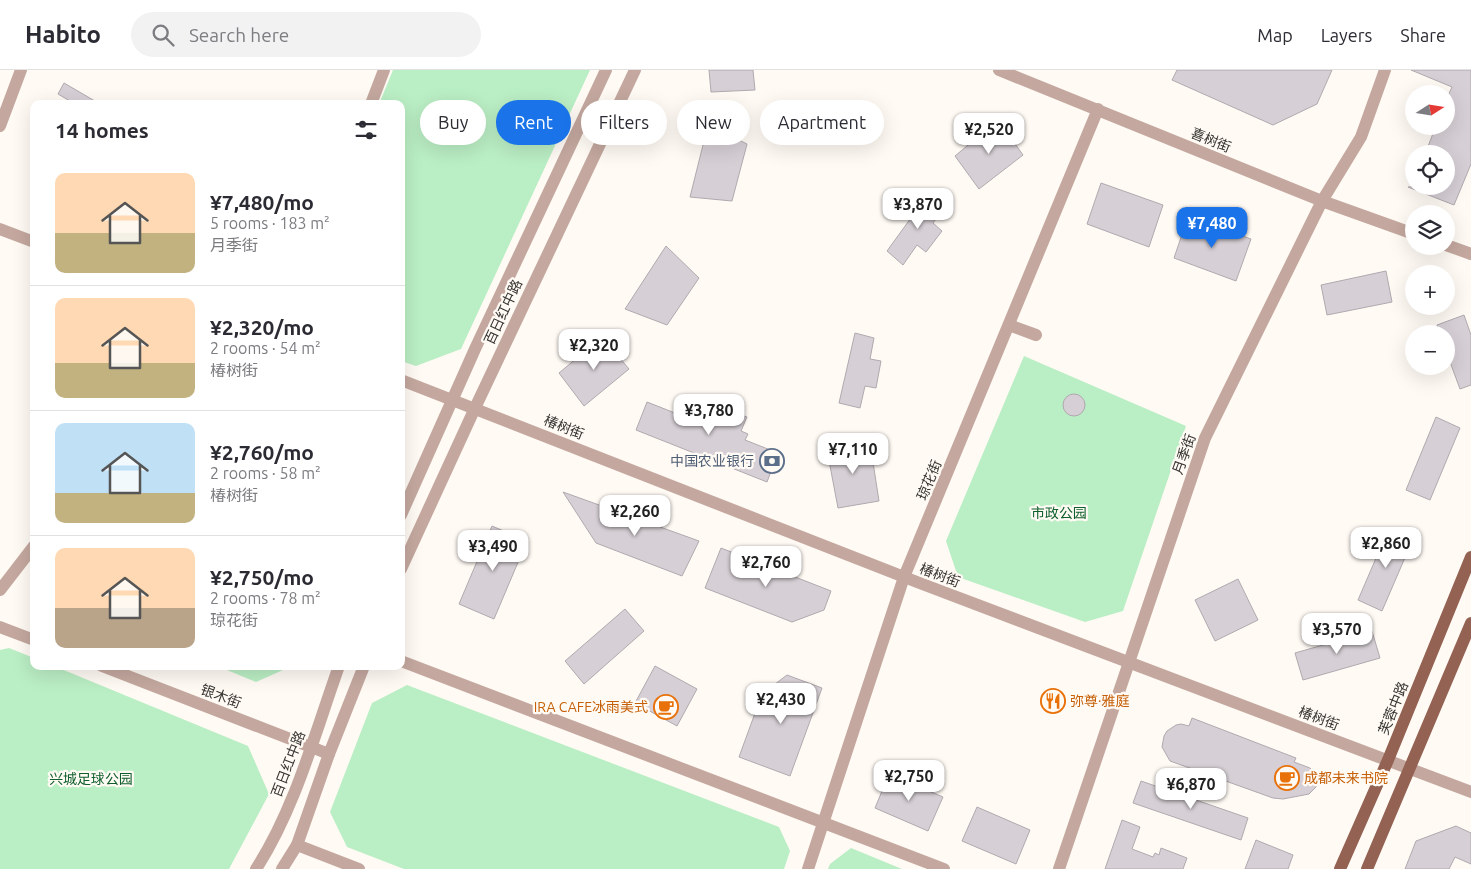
<!DOCTYPE html>
<meta charset="utf-8">
<style>
:root{--surface:#fff;--page:#f2f2f3;--text:#2b2b33;--muted:#7c7c81;--line:#e1e1e2;--accent:#1a73e8}
body{margin:0;font-family:Ubuntu,"Noto Sans SC",sans-serif;background:var(--page);color:var(--text);height:100vh;display:flex;flex-direction:column;font-size:19px;white-space:nowrap}
*{box-sizing:border-box;margin:0}
p{font-size:16px;color:var(--muted)}
.icon{flex:none;width:28px;height:28px;fill:none;stroke:currentColor;stroke-width:2;stroke-linecap:round;stroke-linejoin:round}
.map{position:relative;flex:1;overflow:hidden}
.sheet{position:absolute;left:30px;top:30px;width:375px;height:570px;display:flex;flex-direction:column;background:var(--surface);border-radius:10px;box-shadow:0 5px 20px #0002}
.sheet>*{flex:none}
.top-card{position:absolute;left:420px;top:30px;width:475px;height:45px;display:flex;gap:10px}
.needle{width:32px;rotate:78deg}
.fabs{position:absolute;left:1405px;top:15px;display:grid;gap:10px}
.fabs a{display:grid;place-items:center;width:50px;height:50px;border-radius:50%;background:var(--surface);box-shadow:0 5px 20px #0002;font-size:25px}
.price{position:absolute;translate:-50% -42px;padding:0 11px;border-radius:10px;background:#fff;color:#222;font-size:16px;line-height:32px;filter:drop-shadow(0 1px 2px #0008)}
.price::after{content:'';position:absolute;left:50%;top:30px;width:15px;height:11px;margin-left:-8px;background:inherit;clip-path:polygon(0 0,100% 0,50% 100%)}
.price.selected{background:var(--accent);color:#fff}
ul{padding:0;list-style:none}
li{display:flex;align-items:center;gap:15px;height:125px;padding:0 25px}
li+li{border-top:1px solid var(--line)}
li span{display:grid;place-items:center;flex:none;width:140px;height:100px;border-radius:10px;color:#555}
li>.icon{margin-inline-start:auto}
span .icon{width:60px;height:60px;fill:#fffc;stroke-width:1}
li b{font-size:21px}
h2{display:flex;justify-content:space-between;align-items:center;height:60px;padding:0 25px;font-size:21px}
.tag{padding:0 18px;border-radius:22px;background:var(--surface);box-shadow:0 5px 20px #0002;font-size:18px;line-height:45px}
.tag.selected{background:var(--accent);color:#fff}
header{display:flex;align-items:center;gap:30px;box-sizing:border-box;height:70px;padding:0 25px;background:var(--surface);border-bottom:1px solid var(--line)}
header strong{font-size:24px}
nav{display:flex;gap:28px;margin-inline-start:auto;font-size:18px}
.search{width:350px;height:45px;background:var(--page);display:flex;align-items:center;gap:12px;box-sizing:border-box;padding:0 18px;border-radius:28px;color:var(--muted);font-size:19px}
.map>svg:first-child{display:block}
</style>
<header>
<strong>Habito</strong>
<div class="search"><svg class="icon" aria-label="search" viewBox="0 0 24 24"><circle cx="10" cy="10" r="6"/><path d="M15 15l6 6"/></svg>Search here</div>
<nav><a>Map</a><a>Layers</a><a>Share</a></nav>
</header>
<div class="map">
<svg width="1471" height="799" viewBox="0 0 1471 799">
<rect width="100%" height="100%" fill="#fffaf4"/>
<g fill="#baeec4">
<polygon points="393,0 590,0 461,279 416,296 401,291 401,34 379,34"/>
<polygon points="1024,286 1186,356 1123,541 1085,552 958,507 946,471"/>
<polygon points="9,578 34,588 34,596 54,596 248,676 269,724 229,799 0,799 0,580"/>
<polygon points="217,596 292,596 256,612"/>
<polygon points="407,615 779,757 790,781 784,799 404,799 347,777 330,742 372,633"/>
<polygon points="851,778 902,799 828,799 830,794"/>
</g>
<g fill="#d6cfd5" stroke="#b0a9af">
<polygon points="709,0 753,0 755,20 711,22"/>
<polygon points="1177,0 1332,0 1317,34 1273,55 1172,10"/>
<polygon points="1411,0 1471,0 1471,94 1454,135 1408,117 1446,116 1446,84 1425,84 1436,56 1446,56 1446,30 1452,17"/>
<polygon points="64,13 100,34 75,34 58,24"/>
<polygon points="998,50 1023,85 979,119 955,86"/>
<polygon points="708,55 747,74 732,131 690,127"/>
<polygon points="1101,113 1163,135 1149,177 1087,154"/>
<polygon points="929,123 945,136 933,153 942,161 926,182 917,175 903,195 887,181"/>
<polygon points="1188,147 1251,169 1236,211 1174,188"/>
<polygon points="666,176 699,208 667,255 625,239"/>
<polygon points="1386,201 1392,232 1327,245 1321,215"/>
<polygon points="1464,245 1471,265 1471,315 1460,319 1446,281 1446,264 1440,264 1437,255"/>
<polygon points="855,263 874,268 870,289 881,291 876,318 865,316 860,338 839,333"/>
<polygon points="602,267 629,299 584,336 559,303"/>
<circle cx="1074" cy="335" r="11"/>
<polygon points="694,328 747,347 741,361 748,364 745,370 778,383 767,412 636,360 647,332 680,345 682,338 689,340"/>
<polygon points="1436,347 1460,358 1430,430 1406,420"/>
<polygon points="870,373 879,431 838,438 827,380"/>
<polygon points="563,422 699,471 682,506 596,473"/>
<polygon points="492,456 527,471 494,549 459,534"/>
<polygon points="1389,458 1413,469 1382,541 1358,530"/>
<polygon points="721,478 831,521 824,540 792,552 705,518"/>
<polygon points="1238,509 1258,550 1215,571 1195,530"/>
<polygon points="625,539 644,561 584,614 565,591"/>
<polygon points="1372,561 1380,588 1303,610 1295,583"/>
<polygon points="655,596 697,619 677,656 635,633"/>
<polygon points="787,605 822,618 790,706 739,687 762,624"/>
<polygon points="1192,648 1296,688 1294,692 1310,698 1314,702 1317,708 1316,717 1309,724 1283,729 1273,728 1170,691 1162,677 1164,666 1167,661 1176,655 1181,654 1189,656"/>
<polygon points="889,704 943,727 928,761 875,738"/>
<polygon points="1141,711 1248,748 1241,770 1133,733"/>
<polygon points="977,737 1030,760 1016,794 962,771"/>
<polygon points="1122,750 1140,757 1132,779 1153,787 1155,783 1159,785 1161,778 1187,788 1183,799 1105,799"/>
<polygon points="1456,756 1471,763 1471,794 1455,787 1449,799 1405,799 1416,771"/>
<polygon points="1256,770 1293,785 1288,799 1245,799"/>
</g>
<g fill="none" stroke-linecap="round" stroke-linejoin="round">
<g stroke="#c4a89f" stroke-width="12">
<polyline points="999,0 1322,131 1414,164"/>
<polyline points="371,34 384,0"/>
<polyline points="0,56 21,0"/>
<polyline points="0,159 34,172"/>
<polyline points="1446,175 1471,184"/>
<polyline points="1009,255 1036,265"/>
<polyline points="401,310 917,512 1471,722"/>
<polyline points="401,445 475,279 606,0"/>
<polyline points="401,499 475,338 635,0"/>
<polyline points="0,520 34,476"/>
<polyline points="0,557 34,570"/>
<polyline points="401,591 944,799"/>
<polyline points="102,596 329,684"/>
<polyline points="297,775 359,799"/>
<path d="M256,799C295,739 315,663 339,596"/>
<polyline points="282,799 297,775 329,684 364,596"/>
<polyline points="808,799 904,507 1098,39"/>
<polyline points="1059,799 1205,368 1322,131 1361,67 1385,0"/>
</g>
<g stroke="#936253" stroke-width="12">
<polyline points="1340,799 1388,690 1471,487"/>
<polyline points="1367,799 1471,553"/>
</g>
</g>
<defs>
<symbol id="bank-ring" viewBox="-11 -11 22 22"><circle r="9.5" fill="#fffaf4" stroke="#5c6f8a" stroke-width="1.5"/><path d="M-6-4H6V4H-6ZM0-2.3a2.3 2.3 0 1 0 0 4.6a2.3 2.3 0 1 0 0-4.6Z" fill="#5c6f8a"/></symbol>
<symbol id="restaurant-ring" viewBox="-11 -11 22 22"><circle r="9.5" fill="#fffaf4" stroke="#e8710a" stroke-width="1.5"/><path d="M-5-6h1v4h1v-4h1v4h1v-4h1v5L-1.5 .5V6h-2V.5L-5-1ZM5-6V6H3V1.5H1.5Q1.5-4 5-6Z" fill="#e8710a"/></symbol>
<symbol id="cafe-ring" viewBox="-11 -11 22 22"><circle r="9.5" fill="#fffaf4" stroke="#e8710a" stroke-width="1.5"/><path d="M-5.5-4.5H6V0H3Q3 3.5 0 3.5H-2.5Q-5.5 3.5-5.5 0ZM3-3.2v2h1.7v-2ZM-6 4.5H4V6H-6Z" fill="#e8710a"/></symbol>
</defs>
<g fill-rule="evenodd">
<use href="#bank-ring" x="758" y="377" width="28" height="28"/>
<use href="#restaurant-ring" x="1039" y="617" width="28" height="28"/>
<use href="#cafe-ring" x="652" y="623" width="28" height="28"/>
<use href="#cafe-ring" x="1273" y="694" width="28" height="28"/>
</g>
<g text-anchor="middle" stroke-width="4.5" stroke-linejoin="round" paint-order="stroke">
<g font-size="14" fill="#373532" stroke="#fffaf4">
<text transform="translate(1211 70) rotate(22)" y="5">喜树街</text>
<text transform="translate(503 242) rotate(-65)" y="5">百日红中路</text>
<text transform="translate(564 357) rotate(22)" y="5">椿树街</text>
<text transform="translate(1184 384) rotate(-70)" y="5">月季街</text>
<text transform="translate(929 410) rotate(-67)" y="5">琼花街</text>
<text transform="translate(940 505) rotate(21)" y="5">椿树街</text>
<text transform="translate(221 626) rotate(21)" y="5">银木街</text>
<text transform="translate(1393 638) rotate(-68)" y="5">芙蓉中路</text>
<text transform="translate(1319 648) rotate(21)" y="5">椿树街</text>
<text transform="translate(288 694) rotate(-69)" y="5">百日红中路</text>
</g>
<g font-size="14" fill="#4e5e75" stroke="#fffaf4" text-anchor="end">
<text x="754" y="396">中国农业银行</text>
</g>
<g font-size="14" fill="#0f5f2c" stroke="#fffaf4">
<text x="1059" y="448">市政公园</text>
<text x="91" y="714">兴城足球公园</text>
</g>
<g font-size="14" fill="#c56008" stroke="#fffaf4" text-anchor="start">
<text x="1070" y="636">弥尊·雅庭</text>
<text x="648" y="642" text-anchor="end">IRA CAFE冰雨美式</text>
<text x="1304" y="713">成都未来书院</text>
</g>
</g>
</svg>
<div class="fabs">
<a><svg class="needle" viewBox="-14 -14 28 28"><path d="M0-13l5 13h-10z" fill="#e53935"/><path d="M0 13l5-13h-10z" fill="#7c7c81"/></svg></a>
<a><svg class="icon" aria-label="locate" viewBox="0 0 24 24"><circle cx="12" cy="12" r="6"/><path d="M12 2v4M12 18v4M2 12h4M18 12h4"/></svg></a>
<a><svg class="icon" aria-label="layers" viewBox="0 0 24 24"><path d="M12 4l9 5-9 5-9-5zM3 14l9 5 9-5"/></svg></a>
<a>+</a>
<a>−</a>
</div>
<b class="price" style="left:989px;top:85px">¥2,520</b>
<b class="price" style="left:918px;top:160px">¥3,870</b>
<b class="price selected" style="left:1212px;top:179px">¥7,480</b>
<b class="price" style="left:594px;top:301px">¥2,320</b>
<b class="price" style="left:709px;top:366px">¥3,780</b>
<b class="price" style="left:853px;top:405px">¥7,110</b>
<b class="price" style="left:635px;top:467px">¥2,260</b>
<b class="price" style="left:1386px;top:499px">¥2,860</b>
<b class="price" style="left:493px;top:502px">¥3,490</b>
<b class="price" style="left:766px;top:518px">¥2,760</b>
<b class="price" style="left:1337px;top:585px">¥3,570</b>
<b class="price" style="left:781px;top:655px">¥2,430</b>
<b class="price" style="left:909px;top:732px">¥2,750</b>
<b class="price" style="left:1191px;top:740px">¥6,870</b>
<div class="top-card">
<a class="tag">Buy</a>
<a class="tag selected">Rent</a>
<a class="tag">Filters</a>
<a class="tag">New</a>
<a class="tag">Apartment</a>
</div>
<section class="sheet">
<h2>14 homes<svg class="icon" aria-label="filters" viewBox="0 0 24 24"><path d="M4 7h16M4 17h16"/><circle cx="9" cy="7" r="2"/><circle cx="15" cy="17" r="2"/></svg></h2>
<ul>
<li><span style="background:linear-gradient(#ffd9b3 60%,#c2b280 0)"><svg class="icon" aria-label="home" viewBox="0 0 24 24"><path d="M3 11l9-7 9 7M6 9v11h12V9"/></svg></span><div><b>¥7,480/mo</b><p>5 rooms · 183 m²</p><p>月季街</p></div></li>
<li><span style="background:linear-gradient(#ffd9b3 65%,#c2b280 0)"><svg class="icon" aria-label="home" viewBox="0 0 24 24"><path d="M3 11l9-7 9 7M6 9v11h12V9"/></svg></span><div><b>¥2,320/mo</b><p>2 rooms · 54 m²</p><p>椿树街</p></div></li>
<li><span style="background:linear-gradient(#bfe0f5 70%,#c2b280 0)"><svg class="icon" aria-label="home" viewBox="0 0 24 24"><path d="M3 11l9-7 9 7M6 9v11h12V9"/></svg></span><div><b>¥2,760/mo</b><p>2 rooms · 58 m²</p><p>椿树街</p></div></li>
<li><span style="background:linear-gradient(#ffd9b3 60%,#b9a48a 0)"><svg class="icon" aria-label="home" viewBox="0 0 24 24"><path d="M3 11l9-7 9 7M6 9v11h12V9"/></svg></span><div><b>¥2,750/mo</b><p>2 rooms · 78 m²</p><p>琼花街</p></div></li>
</ul>
</section>
</div>
